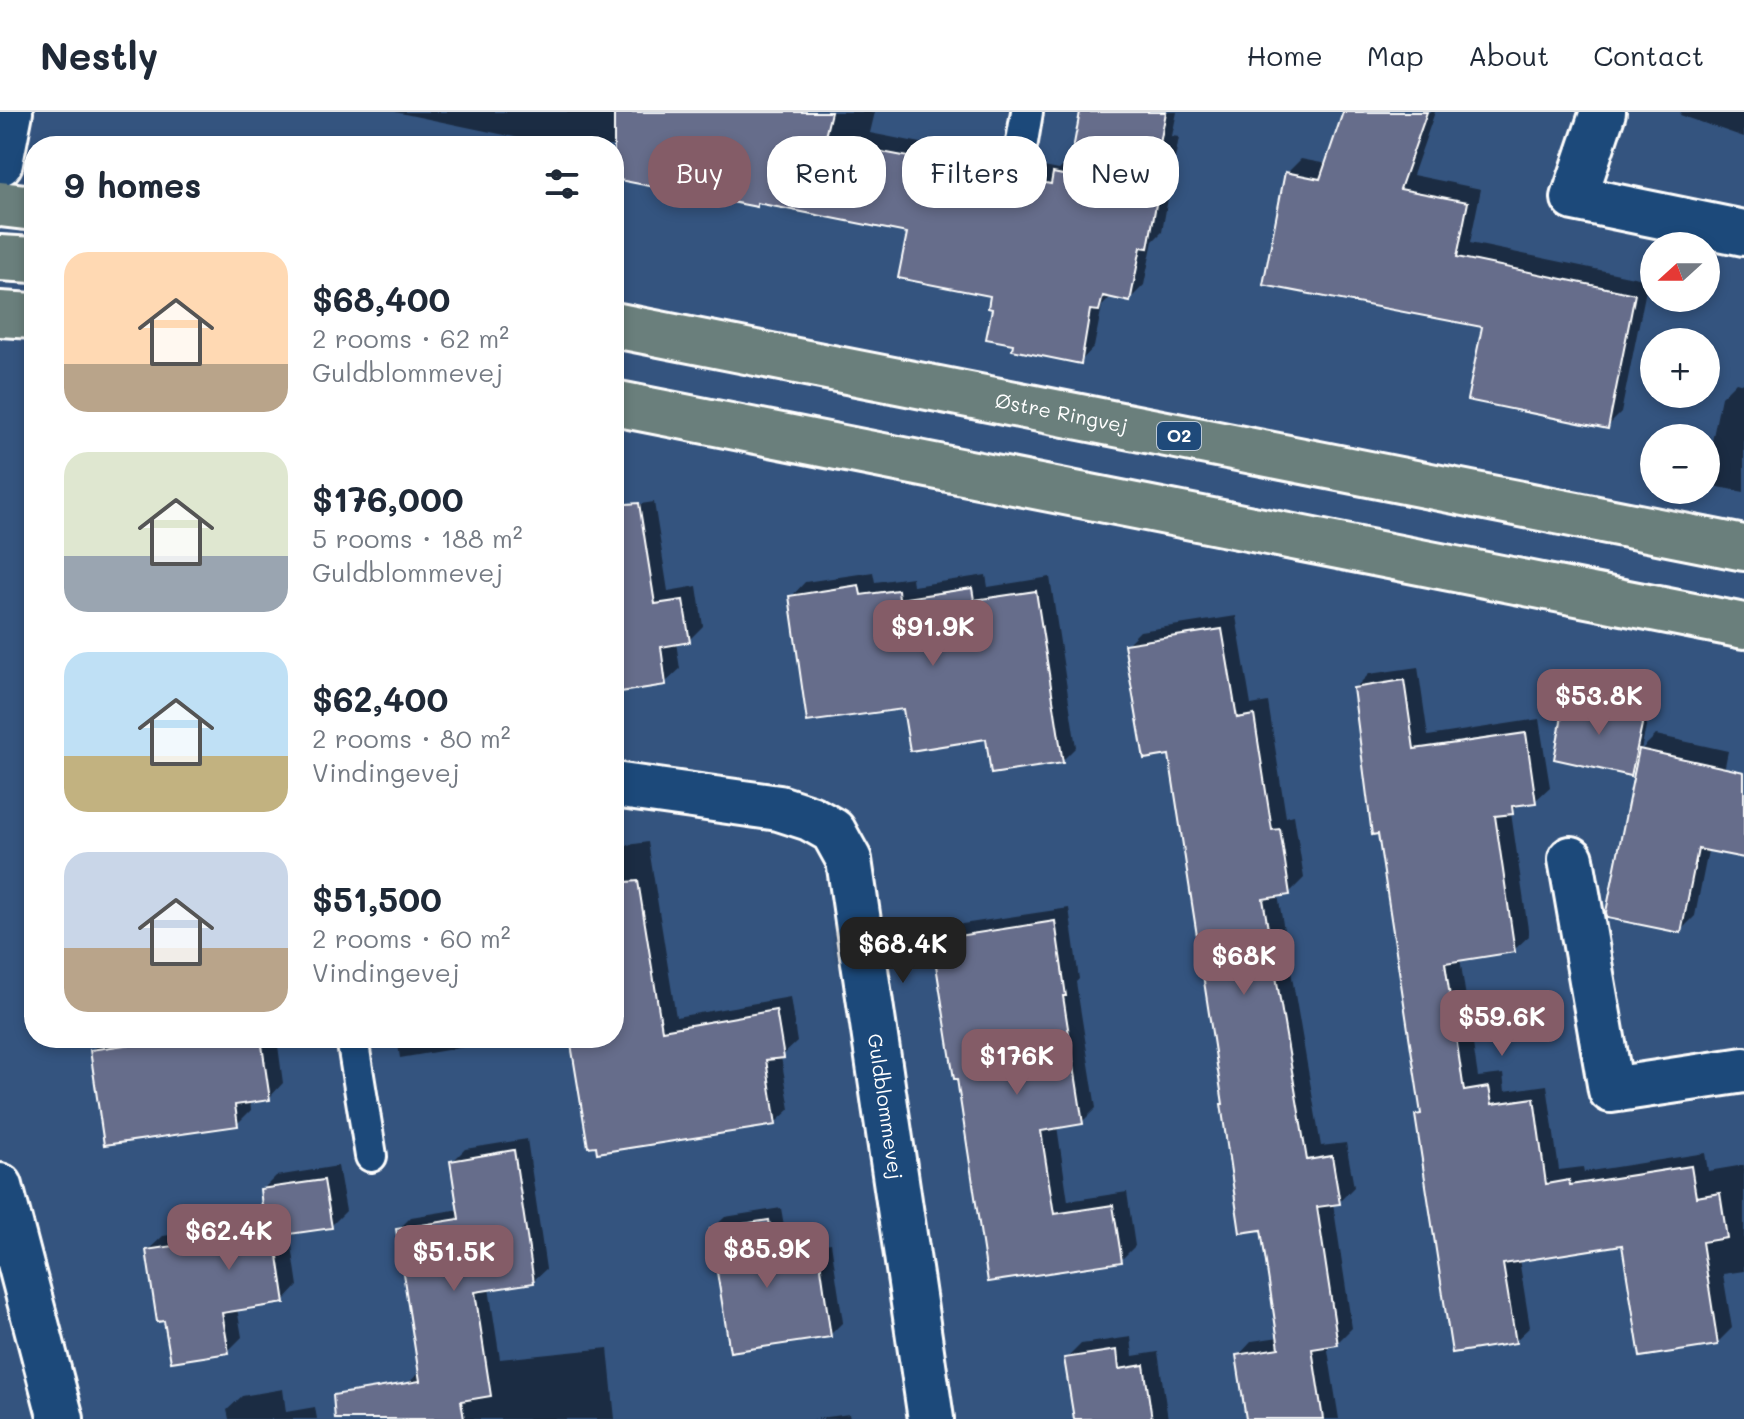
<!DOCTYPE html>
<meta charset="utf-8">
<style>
:root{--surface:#fff;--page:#f6f6f7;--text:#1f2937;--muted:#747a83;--line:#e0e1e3;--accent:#845c67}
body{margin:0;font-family:Mali,sans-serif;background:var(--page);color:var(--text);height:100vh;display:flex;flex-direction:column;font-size:30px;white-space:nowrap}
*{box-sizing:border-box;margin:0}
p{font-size:26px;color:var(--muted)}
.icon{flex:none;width:44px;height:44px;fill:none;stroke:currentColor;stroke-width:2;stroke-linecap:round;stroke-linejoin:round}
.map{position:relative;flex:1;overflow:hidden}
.details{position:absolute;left:24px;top:24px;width:600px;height:912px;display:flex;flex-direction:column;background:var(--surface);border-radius:32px;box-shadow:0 4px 12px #0003}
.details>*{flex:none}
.top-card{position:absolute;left:648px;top:24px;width:760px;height:72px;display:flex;gap:16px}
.needle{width:52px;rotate:249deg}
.tools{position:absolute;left:1640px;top:120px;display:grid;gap:16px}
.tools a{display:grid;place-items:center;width:80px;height:80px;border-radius:50%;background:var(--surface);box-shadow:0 4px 12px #0003;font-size:40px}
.price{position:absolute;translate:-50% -68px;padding:0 18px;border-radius:16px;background:var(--accent);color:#fff;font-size:26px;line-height:52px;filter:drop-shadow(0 2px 4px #0008)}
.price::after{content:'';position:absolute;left:50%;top:48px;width:24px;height:18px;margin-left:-12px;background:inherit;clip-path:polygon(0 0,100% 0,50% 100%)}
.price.active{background:#222;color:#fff}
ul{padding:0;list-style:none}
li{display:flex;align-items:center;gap:24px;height:200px;padding:0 40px}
li span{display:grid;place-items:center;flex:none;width:224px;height:160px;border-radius:24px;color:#555}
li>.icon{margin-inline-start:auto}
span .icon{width:96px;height:96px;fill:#fffc;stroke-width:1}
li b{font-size:34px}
h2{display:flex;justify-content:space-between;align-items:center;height:96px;padding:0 40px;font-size:34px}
.pill{padding:0 28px;border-radius:32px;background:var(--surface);box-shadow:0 4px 12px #0003;font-size:28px;line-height:72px}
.pill.active{background:var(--accent);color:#fff}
header{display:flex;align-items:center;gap:48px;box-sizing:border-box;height:112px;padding:0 40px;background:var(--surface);border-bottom:2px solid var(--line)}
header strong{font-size:38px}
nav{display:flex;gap:44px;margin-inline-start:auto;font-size:28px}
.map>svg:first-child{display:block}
</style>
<header>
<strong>Nestly</strong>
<nav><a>Home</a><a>Map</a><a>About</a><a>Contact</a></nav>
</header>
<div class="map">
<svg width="1744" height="1307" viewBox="0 0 1744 1307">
<rect width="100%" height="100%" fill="#34547f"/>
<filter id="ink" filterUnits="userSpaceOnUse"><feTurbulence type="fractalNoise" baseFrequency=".0125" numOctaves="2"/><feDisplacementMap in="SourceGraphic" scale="16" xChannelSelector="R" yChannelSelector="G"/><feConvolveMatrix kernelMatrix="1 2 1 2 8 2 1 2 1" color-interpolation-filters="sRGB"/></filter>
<g filter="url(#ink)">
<g fill="#0007">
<polygon points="395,0 875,0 870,21 1059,58 1069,48 1073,49 1082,0 1177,0 1172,24 1179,25 1162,120 1153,129 1144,173 1130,187 1112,184 1102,194 1094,235 1080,250 1015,230 994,195 992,183 909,119 759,90 756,93 614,65 614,34 528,34 529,28"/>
<polygon points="1345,0 1435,0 1413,63 1481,77 1470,131 1648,168 1621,301 1607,315 1485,214 1287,61 1301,47 1327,52"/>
<polygon points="1681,0 1744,0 1744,25 1680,3"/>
<polygon points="1736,270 1744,272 1744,380 1708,373 1714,345 1709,344 1721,285"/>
<polygon points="654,390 668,479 697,474 703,514 689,528 676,530 680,557 665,571 614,579 614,396"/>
<polygon points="873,460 875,470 912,465 913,474 986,463 988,475 1050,465 1076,635 1062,649 905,594 791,485 805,470"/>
<polygon points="1236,504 1251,593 1268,590 1286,705 1294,703 1304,766 1289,781 1278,783 1321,1034 1346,1031 1354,1075 1339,1090 1333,1091 1352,1216 1337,1231 1327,1232 1339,1307 1248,1307 1238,1244 1252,1229 1279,1225 1263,1115 1225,991 1171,641 1126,533 1140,519"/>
<polygon points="1418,555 1428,624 1539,607 1550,675 1535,689 1520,691 1511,701 1529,824 1514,838 1460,846 1478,965 1503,962 1505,979 1547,973 1559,1058 1583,1055 1584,1060 1705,1041 1708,1059 1744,1053 1744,1159 1723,1162 1732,1216 1717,1231 1624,1131 1519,1147 1530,1215 1515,1229 1417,1004 1423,998 1355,576 1369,562"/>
<polygon points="1574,581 1650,597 1641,638 1656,623 1728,639 1695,804 1680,819 1638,654 1630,662 1567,588"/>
<polygon points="648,730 676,905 790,885 797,930 781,945 790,997 775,1011 571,926 614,926 614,735"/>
<polygon points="1069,796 1079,867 1076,870 1096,996 1082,1010 1057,1014 1068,1089 1127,1080 1135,1134 1121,1148 989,1168 959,964 935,828 949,814"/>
<polygon points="105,926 277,926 283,971 269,986 250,988 251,998 237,1012 92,938"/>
<polygon points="397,926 484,926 477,933 400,946"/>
<polygon points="527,1027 546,1157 533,1169 489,1176 500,1247 608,1236 615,1307 413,1307 408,1272 420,1259 399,1117 411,1105 460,1097 452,1050 465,1037"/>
<polygon points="338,1054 346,1099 331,1114 290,1120 298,1174 284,1189 237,1196 242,1225 228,1239 148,1138 163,1124 266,1109 262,1078 276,1064"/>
<polygon points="781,1096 788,1137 831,1131 843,1210 830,1223 712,1117 725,1105"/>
<polygon points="1131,1225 1133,1244 1158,1240 1168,1307 1076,1307 1066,1247 1081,1232"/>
<polygon points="283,1277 286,1300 315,1295 317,1307 229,1307 227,1298 242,1284"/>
<polygon points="849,1302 850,1307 813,1307"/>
</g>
<g fill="#666d8b" stroke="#fff" stroke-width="2">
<polygon points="614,0 831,0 824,29 1051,72 1053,61 1068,64 1080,0 1166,0 1159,37 1166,38 1148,136 1141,135 1130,190 1103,184 1099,199 1090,198 1081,252 1012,238 1013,232 986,227 992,197 988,196 990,184 898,166 907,121 757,91 757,95 614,67"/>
<polygon points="1343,0 1427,0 1400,77 1468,90 1457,145 1635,182 1608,317 1467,288 1482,215 1263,173 1285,60 1320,67"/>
<polygon points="639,391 655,492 683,488 690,530 661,535 666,573 614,581 614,393"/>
<polygon points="859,473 861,483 898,478 899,487 972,476 974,488 1036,479 1063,651 991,662 986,627 910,639 903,597 807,610 789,484"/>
<polygon points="1222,517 1237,606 1254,603 1272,718 1280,717 1290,783 1263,787 1307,1048 1332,1044 1340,1092 1317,1095 1338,1233 1312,1237 1323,1307 1246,1307 1236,1243 1279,1236 1261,1118 1240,1121 1221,992 1223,992 1169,643 1144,647 1124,532"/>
<polygon points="1404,568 1414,637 1526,621 1536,691 1512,694 1513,702 1495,704 1515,840 1445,851 1464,979 1489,975 1492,992 1534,986 1546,1072 1569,1068 1570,1073 1691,1054 1696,1085 1720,1081 1727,1126 1702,1130 1718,1233 1640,1245 1622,1133 1503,1152 1516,1231 1452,1241 1415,1003 1421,1002 1378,722 1372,723 1353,576"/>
<polygon points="1565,587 1644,603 1631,664 1554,647"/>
<polygon points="1639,637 1744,660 1744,746 1698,737 1681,821 1607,806 1606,800"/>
<polygon points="638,769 662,918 776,898 784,946 766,948 776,1013 597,1041 596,1034 588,1035 570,926 614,926 614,771"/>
<polygon points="1055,809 1066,884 1063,884 1083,1012 1041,1019 1054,1102 1113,1093 1122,1150 988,1170 957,967 954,967 932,828"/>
<polygon points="173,926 261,926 270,988 235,993 238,1014 104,1033 90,938"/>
<polygon points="514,1038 534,1171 475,1180 491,1284 461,1289 464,1307 335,1307 333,1283 420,1269 396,1117 459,1107 450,1049"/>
<polygon points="324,1068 332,1116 275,1124 285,1191 222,1201 229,1241 171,1250 164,1209 157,1210 146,1138 265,1120 260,1077"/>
<polygon points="769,1108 776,1149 819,1142 831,1225 730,1240 710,1117"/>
<polygon points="1117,1238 1119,1257 1144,1253 1152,1307 1074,1307 1064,1246"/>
</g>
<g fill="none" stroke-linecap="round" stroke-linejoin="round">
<defs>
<g id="lane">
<polyline points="1022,30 1027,0"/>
<polyline points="352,926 371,1044"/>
</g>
<g id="street">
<polyline points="1603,0 1574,86 1744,121"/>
<path id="s1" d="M614,673L779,696L810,706L833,719L849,748L931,1307"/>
<polyline points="1571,747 1611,978 1744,958"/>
</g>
<g id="secondary">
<polyline points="0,51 10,0"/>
<polyline points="0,1074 61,1307"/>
</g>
<g id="primary">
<polyline points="0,92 34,96"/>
<polyline points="0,146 34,148"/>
<polyline points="0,202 34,204"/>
<path id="s2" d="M614,213L1744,436"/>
<polyline points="614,291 1744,514"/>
</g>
</defs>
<use href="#lane" stroke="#fff" stroke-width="36"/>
<use href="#street" stroke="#fff" stroke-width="50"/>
<use href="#secondary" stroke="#fff" stroke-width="50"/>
<use href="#primary" stroke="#fff" stroke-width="50"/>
<use href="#lane" stroke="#1f4a7a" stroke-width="30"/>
<use href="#street" stroke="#1f4a7a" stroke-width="44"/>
<use href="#secondary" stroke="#1f4a7a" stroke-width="44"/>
<use href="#primary" stroke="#6b7f7c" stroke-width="44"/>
</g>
</g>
<g text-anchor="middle" stroke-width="6" stroke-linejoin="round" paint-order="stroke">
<rect fill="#1f4a7a" stroke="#bcc9d7" stroke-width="2" x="1157" y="310" width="44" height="28" rx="6"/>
<g font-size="18" font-weight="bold" fill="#fff">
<text x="1179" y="330">O2</text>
</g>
<g font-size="20" fill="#fff" stroke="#1f4a7a">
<text dy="7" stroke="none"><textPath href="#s2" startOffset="456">Østre Ringvej</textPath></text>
<text dy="7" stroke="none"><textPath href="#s1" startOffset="508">Guldblommevej</textPath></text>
</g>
</g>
</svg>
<div class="tools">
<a><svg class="needle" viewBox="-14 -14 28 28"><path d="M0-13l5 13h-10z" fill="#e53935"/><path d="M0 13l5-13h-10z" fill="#747a83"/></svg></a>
<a>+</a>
<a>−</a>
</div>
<b class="price" style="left:933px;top:556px">$91.9K</b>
<b class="price" style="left:1599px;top:625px">$53.8K</b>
<b class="price active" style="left:903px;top:873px">$68.4K</b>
<b class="price" style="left:1244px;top:885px">$68K</b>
<b class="price" style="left:1502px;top:946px">$59.6K</b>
<b class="price" style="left:1017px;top:985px">$176K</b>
<b class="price" style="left:229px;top:1160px">$62.4K</b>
<b class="price" style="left:767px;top:1178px">$85.9K</b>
<b class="price" style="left:454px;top:1181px">$51.5K</b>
<div class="top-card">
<a class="pill active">Buy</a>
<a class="pill">Rent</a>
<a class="pill">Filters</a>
<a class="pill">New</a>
</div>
<section class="details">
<h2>9 homes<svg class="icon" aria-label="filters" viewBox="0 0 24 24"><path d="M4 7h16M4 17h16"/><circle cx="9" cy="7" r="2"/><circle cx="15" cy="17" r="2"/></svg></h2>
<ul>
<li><span style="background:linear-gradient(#ffd9b3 70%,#b9a48a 0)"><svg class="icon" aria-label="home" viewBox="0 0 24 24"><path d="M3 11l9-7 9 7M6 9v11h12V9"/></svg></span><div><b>$68,400</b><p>2 rooms · 62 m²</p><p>Guldblommevej</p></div></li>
<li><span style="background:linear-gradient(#dfe7d0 65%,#9aa5b1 0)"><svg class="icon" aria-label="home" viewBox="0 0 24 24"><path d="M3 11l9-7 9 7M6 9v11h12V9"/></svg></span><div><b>$176,000</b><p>5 rooms · 188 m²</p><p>Guldblommevej</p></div></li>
<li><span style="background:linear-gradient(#bfe0f5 65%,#c2b280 0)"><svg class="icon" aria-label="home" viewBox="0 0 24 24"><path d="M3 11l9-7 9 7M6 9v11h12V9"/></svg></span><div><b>$62,400</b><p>2 rooms · 80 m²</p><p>Vindingevej</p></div></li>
<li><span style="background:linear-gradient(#c9d6e8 60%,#b9a48a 0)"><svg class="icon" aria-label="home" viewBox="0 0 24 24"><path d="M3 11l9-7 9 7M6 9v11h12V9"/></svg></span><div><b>$51,500</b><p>2 rooms · 60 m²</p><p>Vindingevej</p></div></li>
</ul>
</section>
</div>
